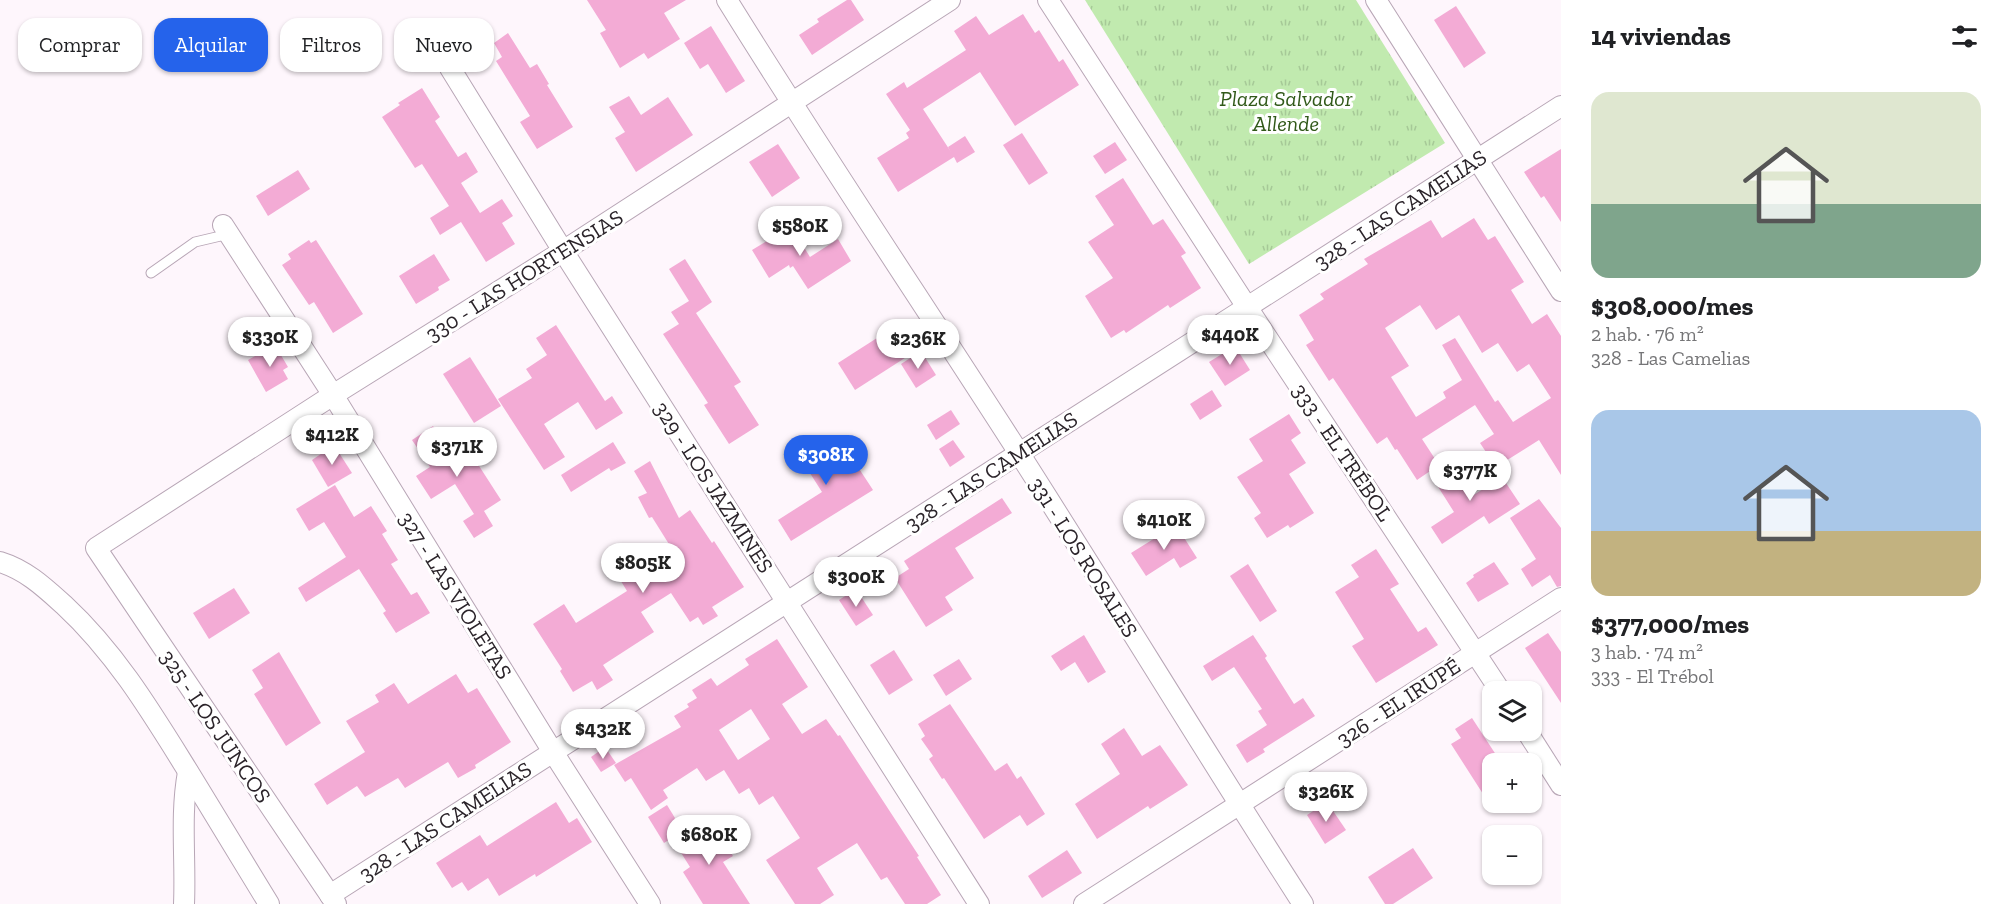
<!DOCTYPE html>
<html lang="es">
<meta charset="utf-8">
<style>
:root{--surface:#fff;--page:#f2f2f2;--text:#202124;--muted:#757577;--accent:#2563eb}
body{margin:0;font-family:"Zilla Slab",serif;background:var(--page);color:var(--text);height:100vh;display:flex;flex-direction:column;font-size:22px;white-space:nowrap}
*{box-sizing:border-box;margin:0}
p{font-size:20px;color:var(--muted)}
.icon{flex:none;width:33px;height:33px;fill:none;stroke:currentColor;stroke-width:2;stroke-linecap:round;stroke-linejoin:round}
.map{position:relative;flex:1;overflow:hidden}
.details{display:flex;flex-direction:column;background:var(--surface);width:450px}
.details>*{flex:none}
.banner{position:absolute;left:18px;top:18px;width:570px;height:54px;display:flex;gap:12px}
.tools{position:absolute;left:1482px;top:681px;display:grid;gap:12px}
.tools a{display:grid;place-items:center;width:60px;height:60px;border-radius:12px;background:var(--surface);box-shadow:0 2px 4px #0004;font-size:30px}
.price{position:absolute;translate:-50% -51px;padding:0 14px;border-radius:21px;background:#fff;color:#222;font-size:20px;line-height:39px;filter:drop-shadow(0 2px 3px #0008)}
.price::after{content:'';position:absolute;left:50%;top:36px;width:18px;height:14px;margin-left:-9px;background:inherit;clip-path:polygon(0 0,100% 0,50% 100%)}
.price.selected{background:var(--accent);color:#fff}
ul{padding:0;list-style:none}
li{display:grid;align-content:center;gap:12px;height:318px;padding:0 30px}
li span{display:grid;place-items:center;height:186px;border-radius:18px;color:#555}
li>.icon{margin-inline-start:auto}
span .icon{width:108px;height:108px;fill:#fffc;stroke-width:1}
li b{font-size:26px}
h2{display:flex;justify-content:space-between;align-items:center;height:72px;padding:0 30px;font-size:26px}
.tag{padding:0 21px;border-radius:18px;background:var(--surface);box-shadow:0 2px 4px #0004;font-size:21px;line-height:54px}
.tag.selected{background:var(--accent);color:#fff}
main{display:flex;flex:1;min-height:0}
.map>svg:first-child{display:block}
</style>
<main>
<div class="map">
<svg width="1561" height="904" viewBox="0 0 1561 904">
<defs>
<pattern id="grass-tufts" width="24" height="20" patternUnits="userSpaceOnUse" patternTransform="scale(1.5)"><rect width="24" height="20" fill="#c1eaaf"/><path d="M3 7l-1-3M5 7V3M7 7l1-3M15 17l-1-3M17 17v-4M19 17l1-3" fill="none" stroke="#a6c997"/></pattern>
</defs>
<rect width="100%" height="100%" fill="#fef6fc"/>
<polygon fill="url(#grass-tufts)" points="1085,0 1356,0 1445,143 1249,264"/>
<g fill="#f3abd5" fill-rule="evenodd">
<polygon points="587,0 686,0 664,13 680,39 648,59 644,53 620,68 600,33 606,30"/>
<polygon points="847,0 851,0 864,20 812,55 799,35 819,22 817,19"/>
<polygon points="1456,6 1486,53 1464,68 1434,20"/>
<polygon points="1023,14 1035,33 1039,30 1059,62 1063,59 1079,85 1015,126 980,72 923,109 951,152 948,147 965,136 975,152 957,163 954,157 898,192 877,158 909,138 906,133 910,130 886,94 904,82 907,88 966,50 954,31 976,16 989,35"/>
<polygon points="711,26 745,81 726,93 708,64 700,69 684,43"/>
<polygon points="508,33 530,68 537,64 549,84 547,85 573,127 537,149 520,122 530,116 496,61 502,57 494,43"/>
<polygon points="422,88 440,117 435,121 458,157 466,152 478,172 461,183 480,213 502,199 513,216 502,223 515,244 486,262 461,222 440,235 430,218 449,206 422,164 415,168 382,117 400,105 398,103"/>
<polygon points="629,96 641,115 668,97 693,135 636,172 615,138 625,132 609,107"/>
<polygon points="1022,133 1048,173 1029,185 1003,145"/>
<polygon points="1115,142 1127,160 1105,174 1093,156"/>
<polygon points="778,144 800,178 772,197 749,162"/>
<polygon points="1561,149 1561,222 1544,196 1541,198 1524,172"/>
<polygon points="298,170 310,189 268,216 256,196"/>
<polygon points="1123,178 1153,225 1163,219 1186,253 1181,256 1201,288 1170,308 1168,305 1126,333 1124,330 1111,338 1085,296 1113,278 1088,242 1114,225 1095,196"/>
<path d="M1474,218L1488,240L1495,236L1524,282L1511,290L1532,324L1547,314L1561,336V475L1539,440L1496,467L1480,443L1494,434L1475,405L1422,439L1439,465L1417,480L1397,449L1395,450L1387,437L1377,444L1333,378L1329,381L1306,345L1314,340L1299,315L1324,299L1320,294L1368,264L1364,259L1431,220L1442,238ZM1420,305L1436,330L1459,315L1482,353L1498,343L1517,372L1529,364L1551,398L1513,422L1498,400L1495,402L1455,338L1442,345L1462,380L1443,392L1446,398L1416,417L1391,377L1409,366L1385,328Z"/>
<polygon points="789,223 810,257 838,239 851,261 808,289 793,266 790,268 789,265 769,278 752,250 772,238 770,236"/>
<polygon points="309,240 311,243 316,240 363,314 333,333 314,302 309,305 282,265 291,259 288,254"/>
<polygon points="434,254 450,280 438,287 439,290 416,304 399,276"/>
<polygon points="685,259 712,302 696,313 741,382 734,386 759,425 729,444 704,405 708,403 663,334 679,324 671,312 689,301 669,269"/>
<polygon points="556,325 605,401 612,396 623,413 596,430 578,402 544,424 565,457 544,470 498,399 532,378 526,369 547,355 536,338"/>
<polygon points="891,329 908,356 855,390 838,363"/>
<polygon points="275,345 288,367 283,370 288,379 266,392 248,360"/>
<polygon points="1235,346 1250,370 1225,386 1209,362"/>
<polygon points="921,351 936,375 916,388 901,364"/>
<polygon points="470,357 501,406 474,423 443,374"/>
<polygon points="1212,390 1222,406 1200,420 1190,404"/>
<polygon points="951,410 960,424 936,440 927,425"/>
<polygon points="1289,414 1301,433 1291,440 1306,463 1289,474 1314,513 1290,528 1288,525 1267,538 1254,518 1261,513 1237,477 1263,461 1249,439"/>
<polygon points="433,426 448,450 463,441 501,500 484,511 493,526 474,538 463,521 474,514 455,484 431,499 416,476 430,467 412,440"/>
<polygon points="832,435 851,464 854,461 873,490 791,541 778,520 822,492 794,448 810,438 815,445"/>
<polygon points="953,440 965,457 950,467 939,449"/>
<polygon points="613,442 626,463 611,471 609,468 571,492 561,475"/>
<polygon points="334,445 352,473 328,487 312,460"/>
<polygon points="650,461 679,518 690,510 712,543 714,541 744,587 712,607 718,616 703,625 698,617 690,622 671,593 641,612 654,632 603,665 613,680 597,690 592,681 573,692 560,671 562,669 533,624 564,604 576,623 627,591 616,573 633,562 639,571 672,549 652,517 649,518 638,497 647,493 634,471"/>
<polygon points="1450,461 1472,496 1502,477 1520,504 1489,524 1484,516 1442,544 1431,527 1454,512 1430,474"/>
<polygon points="335,485 354,517 371,506 387,531 382,534 398,560 391,564 411,595 417,592 430,613 396,633 383,613 386,611 359,569 306,602 298,588 346,557 324,522 309,531 296,509"/>
<polygon points="1002,498 1012,513 955,548 974,578 945,597 953,610 926,627 895,578 909,569 904,561"/>
<polygon points="1539,499 1561,528 1561,586 1557,587 1550,575 1532,587 1521,569 1536,559 1510,518"/>
<polygon points="1176,525 1197,558 1180,568 1174,558 1146,576 1131,553"/>
<polygon points="1376,549 1399,584 1390,589 1418,632 1426,627 1438,645 1376,683 1352,646 1364,639 1335,592 1359,577 1351,565"/>
<polygon points="1494,562 1509,584 1478,602 1466,583 1474,577 1473,575"/>
<polygon points="1248,564 1277,611 1260,622 1230,576"/>
<polygon points="234,588 250,613 209,639 193,613"/>
<polygon points="856,589 873,615 856,626 839,600"/>
<polygon points="1548,633 1561,652 1561,703 1525,648"/>
<polygon points="1084,635 1106,672 1088,683 1075,662 1061,671 1051,656"/>
<polygon points="1253,635 1267,656 1265,658 1294,704 1303,698 1315,716 1263,749 1265,752 1247,763 1236,745 1267,725 1258,711 1262,709 1234,667 1212,681 1203,666"/>
<path d="M777,639L808,687L782,704L802,734L826,719L838,736L840,735L919,856L917,857L941,895L927,904H905L887,877L881,880L857,843L817,868L834,895L820,904H795L766,860L800,838L773,796L759,805L749,788L739,794L724,770L706,781L697,768L663,790L668,798L651,810L631,778L625,782L614,765L681,727L674,716L689,707L687,704L697,698L692,690L711,678L717,686L749,665L745,659ZM751,709L770,739L738,760L719,730Z"/>
<polygon points="894,650 913,680 889,695 870,665"/>
<polygon points="279,652 321,723 286,746 254,694 263,688 252,670"/>
<polygon points="959,659 972,679 946,696 933,675"/>
<polygon points="456,674 468,693 477,688 511,742 475,765 476,768 458,778 448,762 405,788 398,778 365,797 357,786 327,805 314,784 365,752 346,721 379,702 375,695 394,683 408,704"/>
<polygon points="950,704 995,771 1007,763 1017,779 1021,776 1045,814 1027,826 1020,815 984,839 944,778 942,779 929,759 933,756 921,739 925,736 918,724"/>
<polygon points="1472,718 1502,764 1492,764 1492,808 1451,744 1461,738 1455,729"/>
<polygon points="1124,728 1142,756 1160,745 1188,785 1150,809 1148,806 1097,839 1075,804 1120,774 1101,744"/>
<polygon points="605,747 616,763 601,772 591,757"/>
<polygon points="556,802 569,823 577,818 592,842 536,877 535,874 499,896 488,878 468,891 462,882 452,888 436,863 480,835 487,846"/>
<polygon points="1327,802 1346,830 1325,844 1307,815"/>
<polygon points="667,805 683,831 664,843 648,817"/>
<polygon points="703,821 707,827 713,824 733,856 723,862 750,904 703,904 683,872 690,867 673,840"/>
<polygon points="1413,848 1433,878 1393,904 1385,904 1368,877"/>
<polygon points="1067,850 1082,873 1042,898 1028,876"/>
</g>
<g fill="none" stroke-linecap="round" stroke-linejoin="round">
<defs>
<polyline id="lane" points="151,273 195,242 229,234"/>
<g id="street">
<path d="M727,0C822,153 922,302 1019,453C1115,603 1207,755 1303,904"/>
<polyline points="1048,0 1247,307 1501,692"/>
<polyline points="1376,0 1561,291"/>
<polyline points="450,68 563,251 979,904"/>
<polyline points="223,225 333,395 553,752 650,904"/>
<path d="M0,562C26,570 44,587 64,605C117,654 153,715 191,776C217,819 243,861 269,904"/>
<polyline points="1526,730 1561,785"/>
<polyline points="330,895 1561,106"/>
<path d="M184,904C186,859 180,816 188,772"/>
<polyline points="336,904 96,548 333,395 563,251 950,0"/>
<polyline points="1084,904 1561,598"/>
</g>
</defs>
<use href="#lane" stroke="#b8a6b6" stroke-width="11"/>
<use href="#street" stroke="#b8a6b6" stroke-width="22"/>
<use href="#lane" stroke="#fff" stroke-width="9"/>
<use href="#street" stroke="#fff" stroke-width="20"/>
</g>
<g text-anchor="middle" stroke-width="6" stroke-linejoin="round" paint-order="stroke">
<g font-size="22" font-style="italic" fill="#315919" stroke="#fff">
<text x="1286" y="106">Plaza Salvador<tspan x="1286" dy="25">Allende</tspan></text>
</g>
<g font-size="22" fill="#2b242a" stroke="#fff">
<text transform="translate(1400 209) rotate(-33)" y="8">328 - LAS CAMELIAS</text>
<text transform="translate(524 275) rotate(-32)" y="8">330 - LAS HORTENSIAS</text>
<text transform="translate(1343 452) rotate(56)" y="8">333 - EL TRÉBOL</text>
<text transform="translate(991 471) rotate(-33)" y="8">328 - LAS CAMELIAS</text>
<text transform="translate(714 487) rotate(57)" y="8">329 - LOS JAZMINES</text>
<text transform="translate(1084 557) rotate(58)" y="8">331 - LOS ROSALES</text>
<text transform="translate(456 595) rotate(58)" y="8">327 - LAS VIOLETAS</text>
<text transform="translate(1398 702) rotate(-33)" y="8">326 - EL IRUPÉ</text>
<text transform="translate(216 726) rotate(56)" y="8">325 - LOS JUNCOS</text>
<text transform="translate(445 821) rotate(-33)" y="8">328 - LAS CAMELIAS</text>
</g>
</g>
</svg>
<div class="tools">
<a><svg class="icon" aria-label="layers" viewBox="0 0 24 24"><path d="M12 4l9 5-9 5-9-5zM3 14l9 5 9-5"/></svg></a>
<a>+</a>
<a>−</a>
</div>
<b class="price" style="left:800px;top:257px">$580K</b>
<b class="price" style="left:1230px;top:366px">$440K</b>
<b class="price" style="left:270px;top:368px">$330K</b>
<b class="price" style="left:918px;top:370px">$236K</b>
<b class="price" style="left:332px;top:466px">$412K</b>
<b class="price" style="left:457px;top:478px">$371K</b>
<b class="price selected" style="left:826px;top:486px">$308K</b>
<b class="price" style="left:1470px;top:502px">$377K</b>
<b class="price" style="left:1164px;top:551px">$410K</b>
<b class="price" style="left:643px;top:594px">$805K</b>
<b class="price" style="left:856px;top:608px">$300K</b>
<b class="price" style="left:603px;top:760px">$432K</b>
<b class="price" style="left:1326px;top:823px">$326K</b>
<b class="price" style="left:709px;top:866px">$680K</b>
<div class="banner">
<a class="tag">Comprar</a>
<a class="tag selected">Alquilar</a>
<a class="tag">Filtros</a>
<a class="tag">Nuevo</a>
</div>
</div>
<section class="details">
<h2>14 viviendas<svg class="icon" aria-label="filters" viewBox="0 0 24 24"><path d="M4 7h16M4 17h16"/><circle cx="9" cy="7" r="2"/><circle cx="15" cy="17" r="2"/></svg></h2>
<ul>
<li><span style="background:linear-gradient(#dfe7d0 60%,#7fa58c 0)"><svg class="icon" aria-label="home" viewBox="0 0 24 24"><path d="M3 11l9-7 9 7M6 9v11h12V9"/></svg></span><div><b>$308,000/mes</b><p>2 hab. · 76 m²</p><p>328 - Las Camelias</p></div></li>
<li><span style="background:linear-gradient(#a9c7e8 65%,#c2b280 0)"><svg class="icon" aria-label="home" viewBox="0 0 24 24"><path d="M3 11l9-7 9 7M6 9v11h12V9"/></svg></span><div><b>$377,000/mes</b><p>3 hab. · 74 m²</p><p>333 - El Trébol</p></div></li>
</ul>
</section>
</main>
